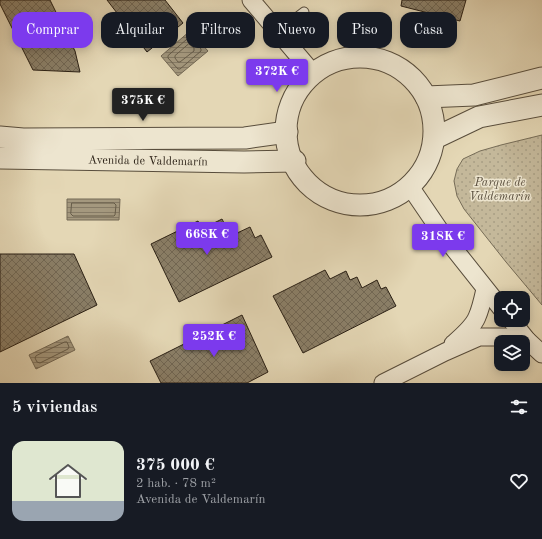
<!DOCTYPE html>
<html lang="es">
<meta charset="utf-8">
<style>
:root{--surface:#171b24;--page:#20242c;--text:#f1f3f6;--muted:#9ea1a6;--accent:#7c3aed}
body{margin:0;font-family:"Old Standard TT",serif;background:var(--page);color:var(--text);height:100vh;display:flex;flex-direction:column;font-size:15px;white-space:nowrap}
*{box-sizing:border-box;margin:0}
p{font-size:13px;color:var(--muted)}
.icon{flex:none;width:22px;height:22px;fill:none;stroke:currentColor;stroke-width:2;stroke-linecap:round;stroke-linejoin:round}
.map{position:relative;height:383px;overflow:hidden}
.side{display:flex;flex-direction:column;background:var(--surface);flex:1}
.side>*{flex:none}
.banner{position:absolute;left:12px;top:12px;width:518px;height:36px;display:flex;gap:8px}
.buttons{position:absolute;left:494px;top:291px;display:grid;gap:8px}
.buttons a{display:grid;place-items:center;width:36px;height:36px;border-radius:8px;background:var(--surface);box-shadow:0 2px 10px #0003;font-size:20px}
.price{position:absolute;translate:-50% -34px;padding:0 9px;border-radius:4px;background:var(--accent);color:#fff;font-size:13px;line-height:26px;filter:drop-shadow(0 1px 2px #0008)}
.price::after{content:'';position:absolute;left:50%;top:24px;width:12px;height:9px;margin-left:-6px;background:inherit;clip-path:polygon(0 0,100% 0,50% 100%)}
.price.on{background:#222;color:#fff}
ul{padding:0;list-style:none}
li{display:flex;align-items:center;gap:12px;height:100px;padding:0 12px}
li span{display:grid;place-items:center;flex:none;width:112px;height:80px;border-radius:12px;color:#555}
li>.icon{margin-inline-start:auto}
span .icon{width:48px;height:48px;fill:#fffc;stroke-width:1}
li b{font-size:17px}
h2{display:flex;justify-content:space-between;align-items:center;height:48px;padding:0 12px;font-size:17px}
.tag{padding:0 14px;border-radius:12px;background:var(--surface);box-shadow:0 2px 10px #0003;font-size:14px;line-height:36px}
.tag.on{background:var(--accent);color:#fff}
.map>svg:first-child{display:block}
</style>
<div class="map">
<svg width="542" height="383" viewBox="0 0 542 383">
<defs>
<pattern id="park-dots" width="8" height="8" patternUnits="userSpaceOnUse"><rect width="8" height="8" fill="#c4b89a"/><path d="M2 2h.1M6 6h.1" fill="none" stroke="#a89e84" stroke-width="1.8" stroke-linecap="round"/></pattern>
<pattern id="water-rules" width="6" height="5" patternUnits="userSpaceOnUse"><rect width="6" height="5" fill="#a4987e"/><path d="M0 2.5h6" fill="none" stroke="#867b66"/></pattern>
<pattern id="building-cross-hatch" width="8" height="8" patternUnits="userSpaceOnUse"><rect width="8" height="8" fill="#8a7f68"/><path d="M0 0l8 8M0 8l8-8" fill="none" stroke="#716754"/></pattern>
</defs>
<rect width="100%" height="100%" fill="#e4d7b5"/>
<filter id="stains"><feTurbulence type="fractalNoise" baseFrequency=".005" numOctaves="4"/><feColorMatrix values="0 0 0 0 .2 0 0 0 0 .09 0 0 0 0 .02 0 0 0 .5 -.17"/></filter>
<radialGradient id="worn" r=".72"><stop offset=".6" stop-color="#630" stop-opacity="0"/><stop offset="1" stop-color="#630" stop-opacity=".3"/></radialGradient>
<polygon fill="url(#park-dots)" stroke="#766c57" points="542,135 542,305 506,262 464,209 457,196 454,181 457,169 463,159 480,151 501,145"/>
<g fill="url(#water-rules)" stroke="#736854">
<polygon points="190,31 208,51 178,76 161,56"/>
<polygon points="67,199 120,199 119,220 67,220"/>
<polygon points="68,336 75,350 36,369 29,355"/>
</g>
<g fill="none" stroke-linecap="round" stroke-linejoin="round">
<g stroke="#665c49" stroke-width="1">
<polygon points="190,37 201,49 201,51 180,69 178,69 168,58 168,56"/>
<polygon points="189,44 194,48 194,51 180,62 178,62 175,58 175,56"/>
<polygon points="72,203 114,203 116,205 115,215 114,216 73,216 71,214"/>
<polygon points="65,342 67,342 69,347 68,349 40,363 37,362 35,358 36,356"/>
</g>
</g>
<g fill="url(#building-cross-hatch)" stroke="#291f14">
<polygon points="0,0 50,0 75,51 80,72 33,70 0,4"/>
<polygon points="107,0 165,0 183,23 147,52"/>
<polygon points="402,0 466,0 460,21 401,6"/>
<polygon points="222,219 226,227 230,224 235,234 250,227 255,238 261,235 272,257 179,302 151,244 198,221 202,229"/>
<polygon points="0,254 74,254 97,305 0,352"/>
<polygon points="325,270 330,279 346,271 350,280 357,277 362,288 377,280 381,289 386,287 396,306 303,353 273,296"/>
<polygon points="242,315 268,372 247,383 161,383 150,361"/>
</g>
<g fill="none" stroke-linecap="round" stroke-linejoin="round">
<defs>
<polyline id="service" points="278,32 304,12"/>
<g id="minor">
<polyline points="251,0 312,72"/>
<polyline points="411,188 443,235 501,308"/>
<polyline points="511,320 527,340 542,354"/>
<path d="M453,344C461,337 473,327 477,317C481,308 483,298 485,289"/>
<polyline points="383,383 445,352 479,337 505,337 527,340"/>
</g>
<g id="tertiary">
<circle cx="360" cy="131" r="74"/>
<polyline points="426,97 474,95 542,78"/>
<polyline points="0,137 23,139 245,138 287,132"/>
<polyline points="435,138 479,117 542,105"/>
<path id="s1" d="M0,158L244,162L295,161"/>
</g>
</defs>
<use href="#service" stroke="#584d3c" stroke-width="11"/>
<use href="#minor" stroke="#584d3c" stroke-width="19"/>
<use href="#tertiary" stroke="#584d3c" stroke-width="23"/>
<use href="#service" stroke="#ede5cf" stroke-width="9"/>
<use href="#minor" stroke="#ede5cf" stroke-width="17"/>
<use href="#tertiary" stroke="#ede5cf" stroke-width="21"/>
</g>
<g text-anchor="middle" stroke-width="3" stroke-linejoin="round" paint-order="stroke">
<g font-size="12" fill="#291f14" stroke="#ede5cf">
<text dy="4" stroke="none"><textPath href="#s1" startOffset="148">Avenida de Valdemarín</textPath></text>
</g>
<g font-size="12" font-style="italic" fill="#584d3c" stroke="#ede5cf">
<text x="500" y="186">Parque de<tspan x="500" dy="14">Valdemarín</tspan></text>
</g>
</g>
<rect width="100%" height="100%" filter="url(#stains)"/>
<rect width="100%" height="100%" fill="url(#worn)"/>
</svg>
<div class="buttons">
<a><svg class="icon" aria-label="locate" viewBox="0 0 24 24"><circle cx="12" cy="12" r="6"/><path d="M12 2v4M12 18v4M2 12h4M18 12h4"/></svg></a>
<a><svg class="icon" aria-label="layers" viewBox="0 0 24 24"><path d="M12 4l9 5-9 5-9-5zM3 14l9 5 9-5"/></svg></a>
</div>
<b class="price" style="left:277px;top:93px">372K €</b>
<b class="price on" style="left:143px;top:122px">375K €</b>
<b class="price" style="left:207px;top:256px">668K €</b>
<b class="price" style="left:443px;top:258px">318K €</b>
<b class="price" style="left:214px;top:358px">252K €</b>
<div class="banner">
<a class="tag on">Comprar</a>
<a class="tag">Alquilar</a>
<a class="tag">Filtros</a>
<a class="tag">Nuevo</a>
<a class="tag">Piso</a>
<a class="tag">Casa</a>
</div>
</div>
<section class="side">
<h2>5 viviendas<svg class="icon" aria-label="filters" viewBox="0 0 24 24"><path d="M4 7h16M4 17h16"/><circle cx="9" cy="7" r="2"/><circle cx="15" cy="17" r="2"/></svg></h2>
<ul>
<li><span style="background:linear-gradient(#dfe7d0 75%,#9aa5b1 0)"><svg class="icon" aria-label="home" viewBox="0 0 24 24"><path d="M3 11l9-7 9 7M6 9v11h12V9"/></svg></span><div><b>375 000 €</b><p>2 hab. · 78 m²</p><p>Avenida de Valdemarín</p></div><svg class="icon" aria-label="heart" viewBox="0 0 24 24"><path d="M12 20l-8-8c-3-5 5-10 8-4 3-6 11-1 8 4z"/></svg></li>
</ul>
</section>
